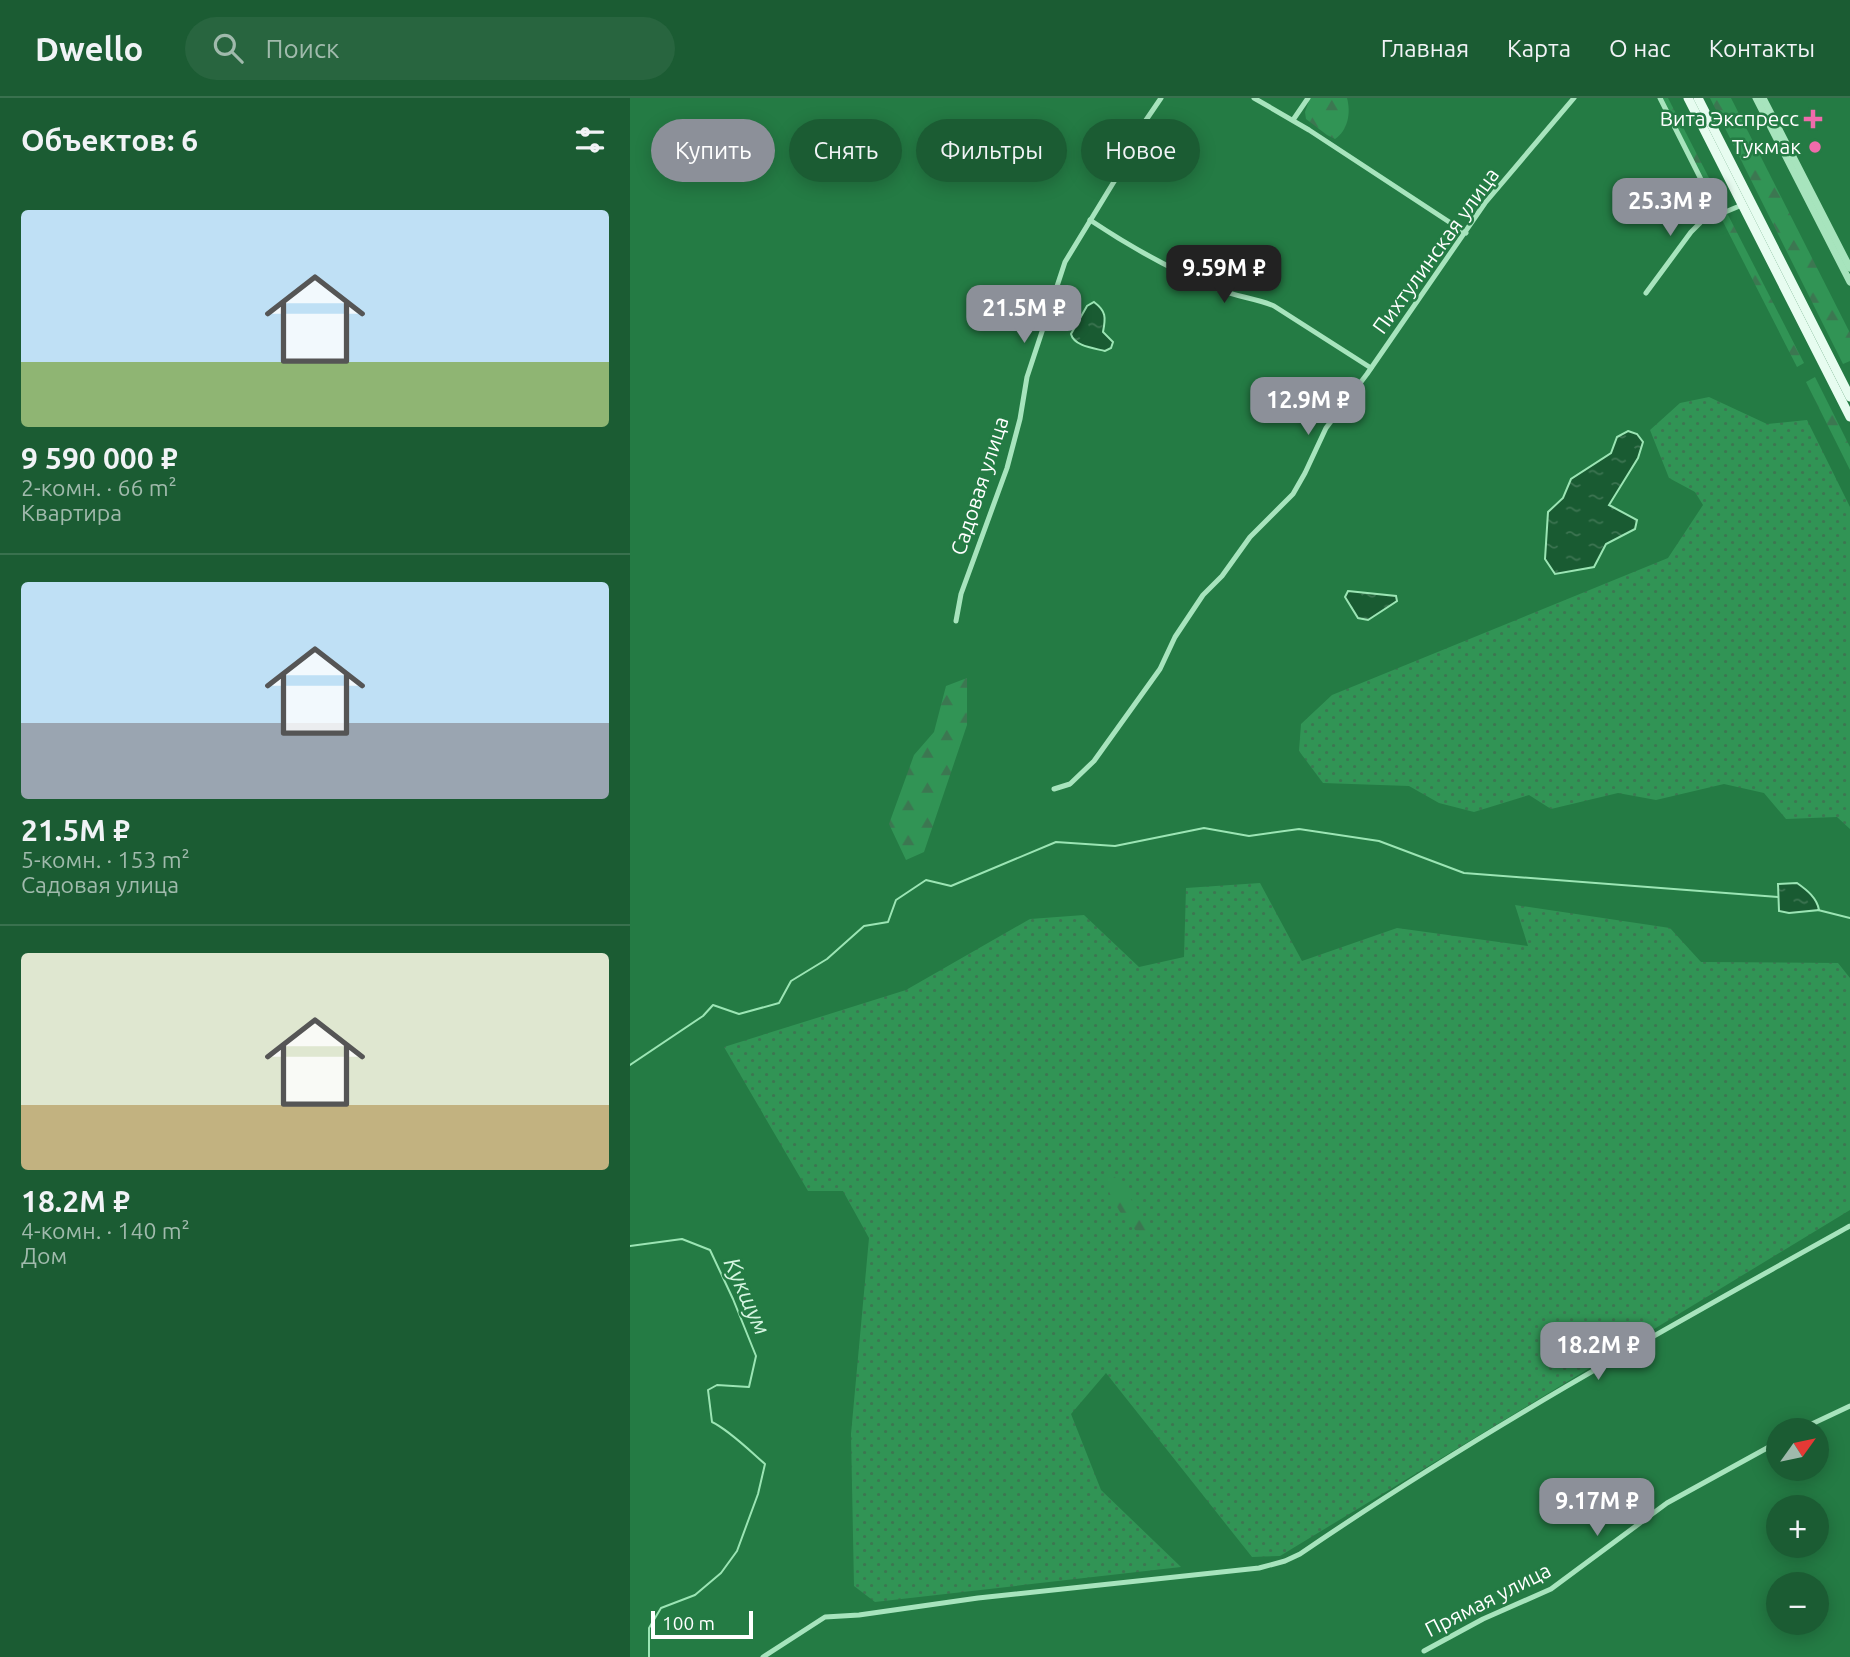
<!DOCTYPE html>
<html lang="ru">
<meta charset="utf-8">
<style>
:root{--surface:#1b5c33;--page:#28653f;--text:#f1f3f6;--muted:#a0baac;--line:#39714e;--accent:#8c9099}
body{margin:0;font-family:Ubuntu,sans-serif;background:var(--page);color:var(--text);height:100vh;display:flex;flex-direction:column;font-size:26px;white-space:nowrap}
*{box-sizing:border-box;margin:0}
p{font-size:23px;color:var(--muted)}
.icon{flex:none;width:38px;height:38px;fill:none;stroke:currentColor;stroke-width:2;stroke-linecap:round;stroke-linejoin:round}
.map{position:relative;flex:1;overflow:hidden}
.sheet{display:flex;flex-direction:column;background:var(--surface);width:630px}
.sheet>*{flex:none}
.guide{position:absolute;left:21px;top:21px;width:665px;height:63px;display:flex;gap:14px}
.needle{width:46px;rotate:57deg}
.buttons{position:absolute;left:1136px;top:1320px;display:grid;gap:14px}
.buttons a{display:grid;place-items:center;width:63px;height:63px;border-radius:50%;background:var(--surface);box-shadow:0 4px 18px #0003;font-size:35px}
.scale{position:absolute;left:21px;bottom:18px;width:102px;box-sizing:border-box;padding-left:7px;border:4px solid #fff;border-top:0;font-size:19px;line-height:24px;white-space:nowrap;color:#fff;-webkit-text-stroke:5px #247b44;paint-order:stroke}
.price{position:absolute;translate:-50% -60px;padding:0 16px;border-radius:14px;background:var(--accent);color:#fff;font-size:23px;line-height:46px;filter:drop-shadow(0 2px 4px #0008)}
.price::after{content:'';position:absolute;left:50%;top:42px;width:21px;height:16px;margin-left:-10px;background:inherit;clip-path:polygon(0 0,100% 0,50% 100%)}
.price.active{background:#222;color:#fff}
ul{padding:0;list-style:none}
li{display:grid;align-content:center;gap:14px;height:371px;padding:0 21px}
li+li{border-top:2px solid var(--line)}
li span{display:grid;place-items:center;height:217px;border-radius:7px;color:#555}
li>.icon{margin-inline-start:auto}
span .icon{width:126px;height:126px;fill:#fffc;stroke-width:1}
li b{font-size:30px}
h2{display:flex;justify-content:space-between;align-items:center;height:84px;padding:0 21px;font-size:30px}
.tag{padding:0 24px;border-radius:32px;background:var(--surface);box-shadow:0 4px 18px #0003;font-size:24px;line-height:63px}
.tag.active{background:var(--accent);color:#fff}
header{display:flex;align-items:center;gap:42px;box-sizing:border-box;height:98px;padding:0 35px;background:var(--surface);border-bottom:2px solid var(--line)}
header strong{font-size:33px}
nav{display:flex;gap:38px;margin-inline-start:auto;font-size:24px}
.search{width:490px;height:63px;background:var(--page);display:flex;align-items:center;gap:18px;box-sizing:border-box;padding:0 24px;border-radius:38px;color:var(--muted);font-size:26px}
main{display:flex;flex:1;min-height:0}
.map>svg:first-child{display:block}
</style>
<header>
<strong>Dwello</strong>
<div class="search"><svg class="icon" aria-label="search" viewBox="0 0 24 24"><circle cx="10" cy="10" r="6"/><path d="M15 15l6 6"/></svg>Поиск</div>
<nav><a>Главная</a><a>Карта</a><a>О нас</a><a>Контакты</a></nav>
</header>
<main>
<section class="sheet">
<h2>Объектов: 6<svg class="icon" aria-label="filters" viewBox="0 0 24 24"><path d="M4 7h16M4 17h16"/><circle cx="9" cy="7" r="2"/><circle cx="15" cy="17" r="2"/></svg></h2>
<ul>
<li><span style="background:linear-gradient(#bfe0f5 70%,#8fb573 0)"><svg class="icon" aria-label="home" viewBox="0 0 24 24"><path d="M3 11l9-7 9 7M6 9v11h12V9"/></svg></span><div><b>9 590 000 ₽</b><p>2-комн. · 66 m²</p><p>Квартира</p></div></li>
<li><span style="background:linear-gradient(#bfe0f5 65%,#9aa5b1 0)"><svg class="icon" aria-label="home" viewBox="0 0 24 24"><path d="M3 11l9-7 9 7M6 9v11h12V9"/></svg></span><div><b>21.5M ₽</b><p>5-комн. · 153 m²</p><p>Садовая улица</p></div></li>
<li><span style="background:linear-gradient(#dfe7d0 70%,#c2b280 0)"><svg class="icon" aria-label="home" viewBox="0 0 24 24"><path d="M3 11l9-7 9 7M6 9v11h12V9"/></svg></span><div><b>18.2M ₽</b><p>4-комн. · 140 m²</p><p>Дом</p></div></li>
</ul>
</section>
<div class="map">
<svg width="1220" height="1559" viewBox="0 0 1220 1559">
<defs>
<pattern id="grass-dots" width="8" height="8" patternUnits="userSpaceOnUse" patternTransform="scale(1.75)"><rect width="8" height="8" fill="#319455"/><path d="M2 2h.1M6 6h.1" fill="none" stroke="#3c7751" stroke-width="1.8" stroke-linecap="round"/></pattern>
<pattern id="forest-firs" width="22" height="20" patternUnits="userSpaceOnUse" patternTransform="scale(1.75)"><rect width="22" height="20" fill="#319455"/><path d="M5 1l3.5 6h-7zM16 11l3.5 6h-7z" fill="#3c7751"/></pattern>
<pattern id="water-ripples" width="26" height="14" patternUnits="userSpaceOnUse" patternTransform="scale(1.75)"><rect width="26" height="14" fill="#195b32"/><path d="M2 4q2-2 4 0t4 0M15 11q2-2 4 0t4 0" fill="none" stroke="#3c7451"/></pattern>
</defs>
<rect width="100%" height="100%" fill="#247b44"/>
<g fill="url(#grass-dots)">
<polygon points="1079,299 1137,326 1177,322 1220,409 1220,731 1207,719 1156,721 1134,695 1094,686 1026,702 988,695 921,711 899,697 844,714 809,705 779,688 693,685 669,653 671,626 702,597 1038,460 1073,407 1065,394 1039,380 1020,332 1050,305"/>
<polygon points="630,785 672,863 767,830 898,848 885,807 1040,830 1071,864 1208,865 1220,880 1220,1112 650,1458 622,1459 476,1275 441,1316 471,1392 551,1469 245,1504 224,1488 221,1336 239,1140 213,1093 178,1093 94,949 276,892 400,821 454,817 509,869 554,859 556,790"/>
</g>
<g fill="url(#forest-firs)">
<path d="M680,0H717C721,15 718,32 705,41L697,37L676,21L675,14Z"/>
<polygon points="1030,0 1038,0 1174,265 1167,269"/>
<polygon points="1080,0 1101,0 1220,235 1220,263 1213,266"/>
<polygon points="1185,279 1220,349 1220,372 1176,284"/>
<polygon points="337,580 337,627 294,754 276,762 259,726 284,657 304,634 316,588"/>
<path d="M480,1078H484L489,1084L520,1129L521,1133L515,1139C497,1129 480,1101 475,1082Z"/>
</g>
<g fill="url(#water-ripples)" stroke="#9be5b4" stroke-width="2">
<path d="M464,204C476,213 476,219 473,234L483,244L481,250L475,253C463,250 444,248 441,236L457,208Z"/>
<polygon points="998,333 1007,336 1013,344 1008,360 979,407 1007,422 1005,431 976,446 964,469 925,476 915,461 918,414 933,400 941,381 981,355 987,339"/>
<polygon points="718,493 766,498 767,503 738,522 728,520 715,499"/>
<path d="M1167,785C1177,792 1187,800 1189,812L1159,815L1149,813L1148,786Z"/>
</g>
<g fill="none" stroke-linecap="round" stroke-linejoin="round">
<g stroke="#9be5b4" stroke-width="2">
<polyline points="1188,812 1220,820"/>
<polyline points="0,967 73,918 83,907 109,916 149,905 161,883 197,861 234,828 258,824 266,802 296,782 321,788 426,744 485,748 574,730 619,738 669,731 749,743 834,775 1148,799"/>
<path d="M0,1148L52,1141L80,1152L103,1201L126,1258L119,1289L87,1287L78,1292L82,1324C99,1332 120,1353 135,1366L128,1396L107,1453L91,1475L65,1497L31,1510L19,1530V1559"/>
</g>
<g stroke="#a7e4bd" stroke-width="5">
<polyline points="624,0 679,32 836,135"/>
<polyline points="1030,0 1089,117"/>
<polyline points="663,22 678,0"/>
<path d="M460,122C502,150 541,172 588,191C606,199 626,200 644,208L741,270"/>
<polyline points="1016,195 1061,134 1071,124 1112,107"/>
<polyline points="326,523 331,496 377,370 390,321 397,279 435,164 499,59 514,25 531,0"/>
<polyline points="424,691 440,686 464,663 530,571 545,539 573,497 592,478 620,439 663,396 675,375 696,330 737,276 855,105 944,0"/>
<polyline points="1169,1332 1220,1308"/>
<polyline points="794,1553 853,1521 921,1491 1037,1405 1148,1344"/>
<path d="M133,1559L195,1519L229,1517L348,1500L629,1470L655,1463L670,1456C847,1335 1033,1232 1220,1128"/>
</g>
<g stroke="#a7e4bd" stroke-width="7">
<polyline points="1126,0 1220,184"/>
<polyline points="1133,0 1220,170"/>
</g>
<g stroke="#e7fcf0" stroke-width="9">
<polyline points="1058,0 1220,319"/>
<polyline points="1068,0 1220,299"/>
</g>
</g>
<g fill="#ef6bab" stroke="#247b44" stroke-width="2.5">
<path d="M1179.5 10.5h7v7h7v7h-7v7h-7v-7h-7v-7h7z"/>
<circle cx="1185" cy="49" r="7"/>
</g>
<g text-anchor="middle" stroke-width="5" stroke-linejoin="round" paint-order="stroke">
<g font-size="21" fill="#fff" stroke="#247b44" text-anchor="end">
<text x="1169" y="28">Вита Экспресс</text>
<text x="1171" y="56">Тукмак</text>
</g>
<g font-size="21" fill="#fff" stroke="#247b44">
<text transform="translate(806 153) rotate(-54)" y="7">Пихтулинская улица</text>
<text transform="translate(350 388) rotate(-72)" y="7">Садовая улица</text>
<text transform="translate(858 1502) rotate(-27)" y="7">Прямая улица</text>
</g>
<g font-size="23" font-style="italic" fill="#d5f5e0" stroke="#247b44">
<text transform="translate(117 1198) rotate(66)" y="8">Кукшум</text>
</g>
</g>
</svg>
<div class="buttons">
<a><svg class="needle" viewBox="-14 -14 28 28"><path d="M0-13l5 13h-10z" fill="#e53935"/><path d="M0 13l5-13h-10z" fill="#a0baac"/></svg></a>
<a>+</a>
<a>−</a>
</div>
<div class="scale">100 m</div>
<b class="price" style="left:1040px;top:140px">25.3M ₽</b>
<b class="price active" style="left:594px;top:207px">9.59M ₽</b>
<b class="price" style="left:394px;top:247px">21.5M ₽</b>
<b class="price" style="left:678px;top:339px">12.9M ₽</b>
<b class="price" style="left:968px;top:1284px">18.2M ₽</b>
<b class="price" style="left:967px;top:1440px">9.17M ₽</b>
<div class="guide">
<a class="tag active">Купить</a>
<a class="tag">Снять</a>
<a class="tag">Фильтры</a>
<a class="tag">Новое</a>
</div>
</div>
</main>
